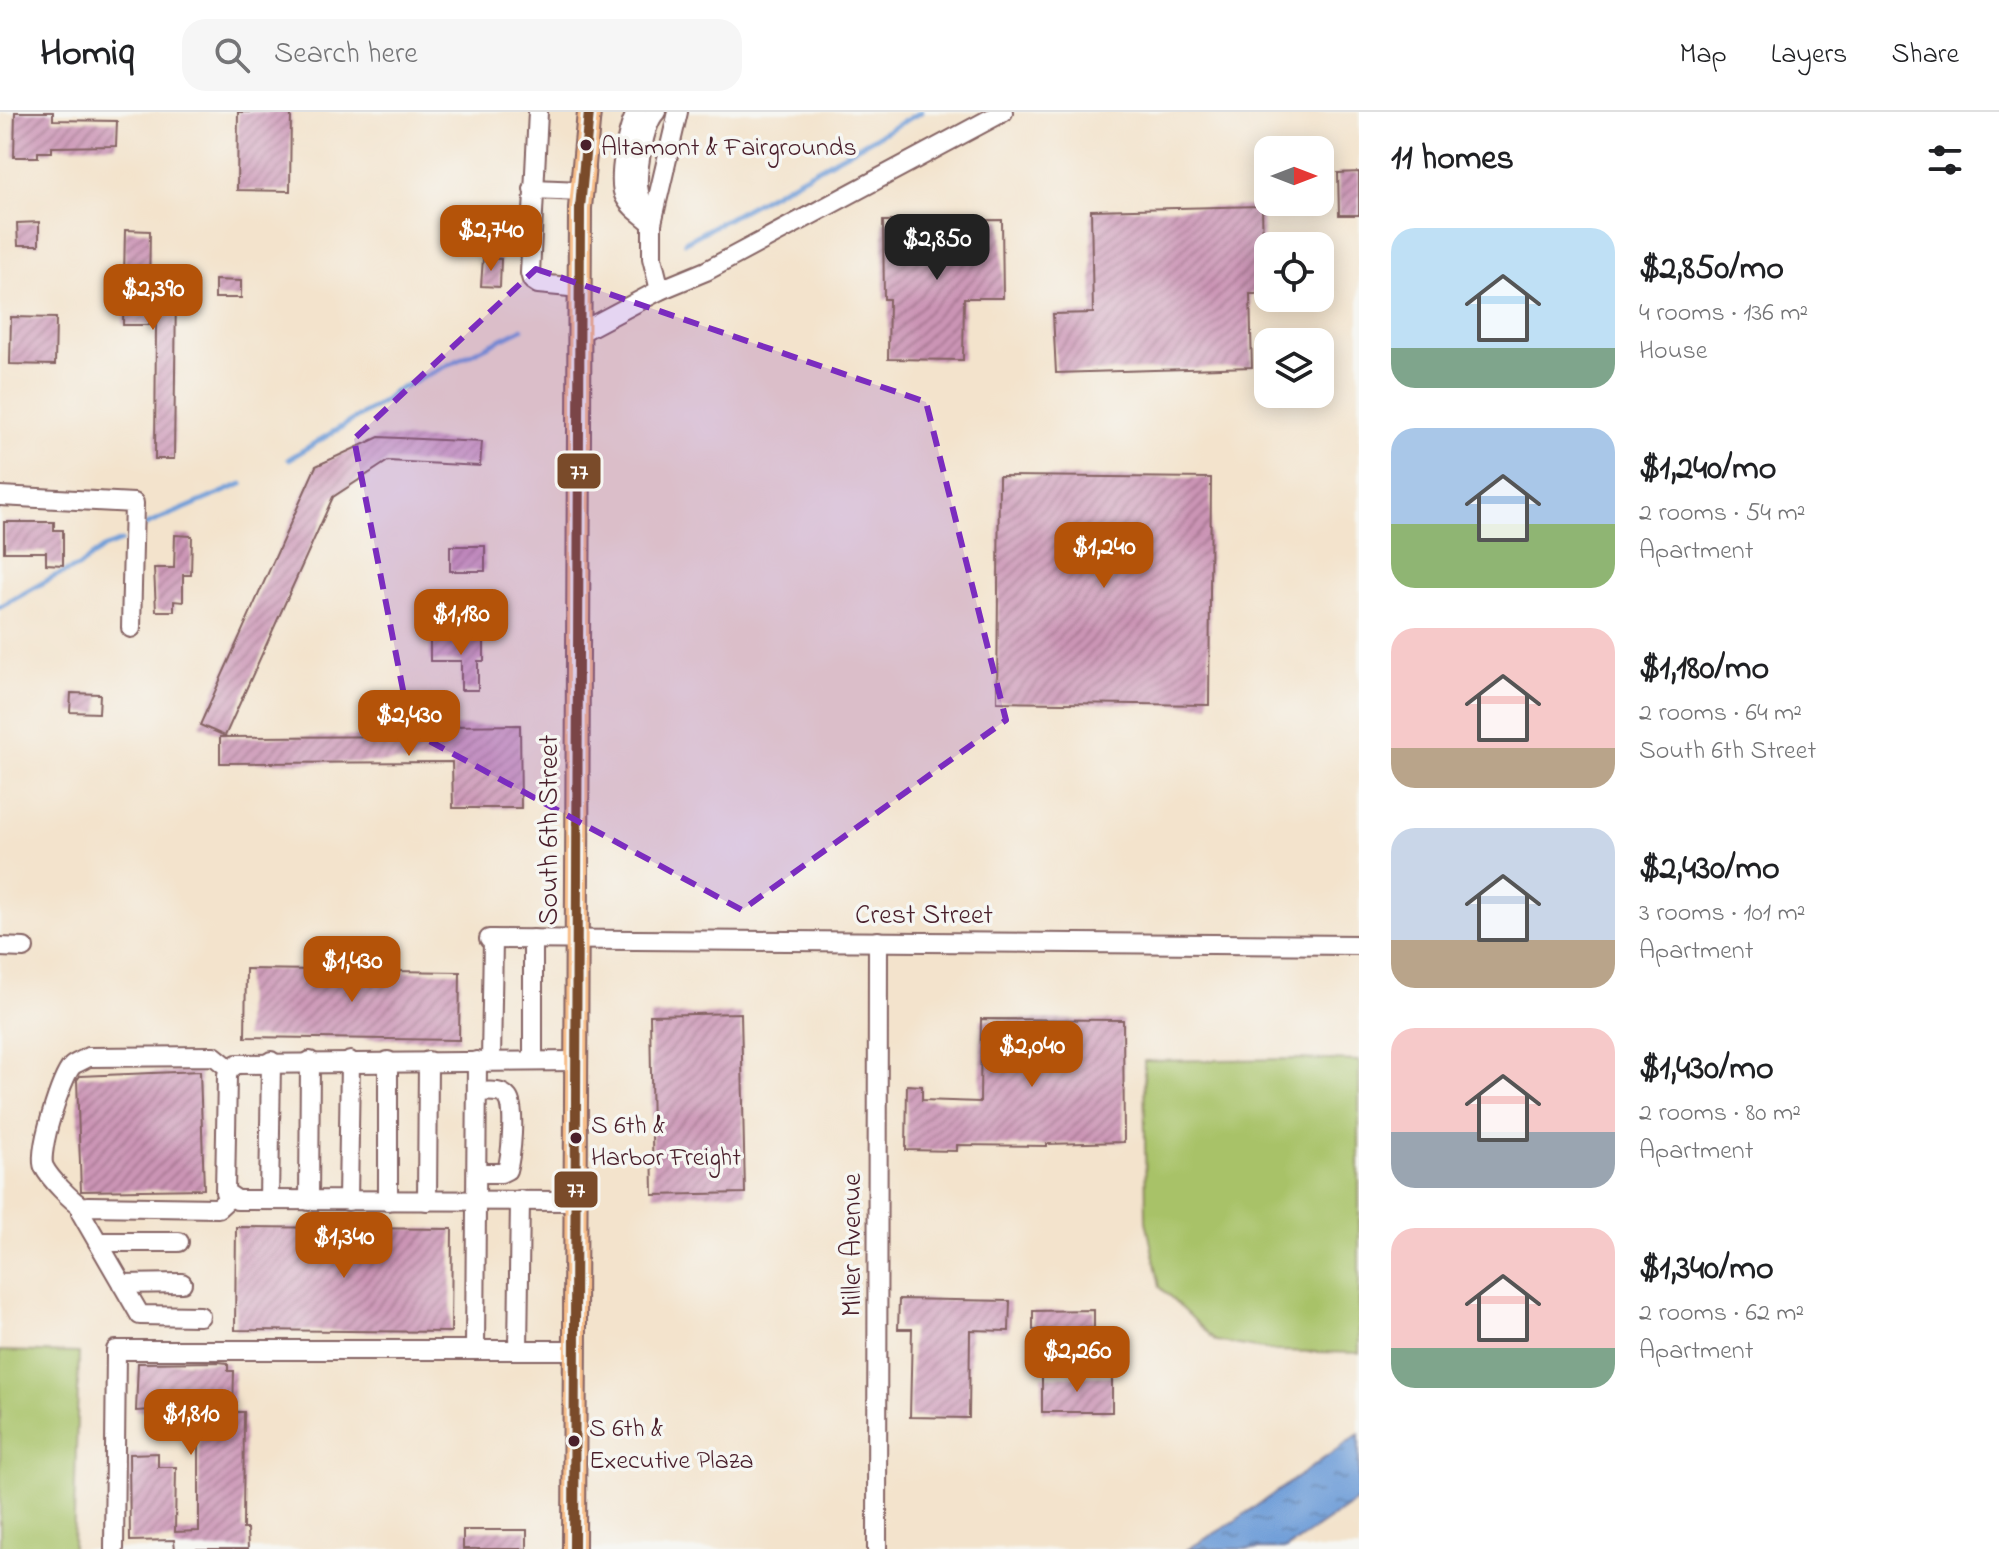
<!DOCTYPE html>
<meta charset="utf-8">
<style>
:root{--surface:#fff;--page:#f6f6f6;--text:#202124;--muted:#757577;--line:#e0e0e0;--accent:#b45309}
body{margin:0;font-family:"Indie Flower",sans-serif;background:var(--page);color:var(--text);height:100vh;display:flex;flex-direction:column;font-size:30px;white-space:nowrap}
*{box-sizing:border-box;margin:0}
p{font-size:26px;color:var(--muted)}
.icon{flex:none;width:44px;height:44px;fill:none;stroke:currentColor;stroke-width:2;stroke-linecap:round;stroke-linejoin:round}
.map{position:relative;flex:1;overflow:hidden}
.side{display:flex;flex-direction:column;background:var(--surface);width:640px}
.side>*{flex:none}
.needle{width:52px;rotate:90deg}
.fabs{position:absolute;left:1254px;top:24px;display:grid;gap:16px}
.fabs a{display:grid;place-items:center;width:80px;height:80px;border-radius:16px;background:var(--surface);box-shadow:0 4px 20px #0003;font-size:40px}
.price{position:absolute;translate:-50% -68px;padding:0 18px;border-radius:16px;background:var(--accent);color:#fff;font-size:26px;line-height:52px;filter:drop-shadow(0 2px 4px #0008)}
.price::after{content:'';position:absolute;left:50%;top:48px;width:24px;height:18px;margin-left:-12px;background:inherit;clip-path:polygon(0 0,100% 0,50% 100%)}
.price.selected{background:#222;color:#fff}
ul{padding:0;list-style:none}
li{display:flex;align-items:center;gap:24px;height:200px;padding:0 32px}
li span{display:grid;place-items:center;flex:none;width:224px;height:160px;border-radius:24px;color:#555}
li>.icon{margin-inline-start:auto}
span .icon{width:96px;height:96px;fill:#fffc;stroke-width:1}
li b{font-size:34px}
h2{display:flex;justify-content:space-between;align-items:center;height:96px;padding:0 32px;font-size:34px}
header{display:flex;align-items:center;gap:48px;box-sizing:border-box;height:112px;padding:0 40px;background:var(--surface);border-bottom:2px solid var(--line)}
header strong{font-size:38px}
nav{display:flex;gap:44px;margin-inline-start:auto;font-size:28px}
.search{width:560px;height:72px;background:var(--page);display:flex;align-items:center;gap:20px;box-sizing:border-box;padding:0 28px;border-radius:24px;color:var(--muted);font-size:30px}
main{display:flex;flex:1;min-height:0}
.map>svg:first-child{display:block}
</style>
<header>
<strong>Homiq</strong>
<div class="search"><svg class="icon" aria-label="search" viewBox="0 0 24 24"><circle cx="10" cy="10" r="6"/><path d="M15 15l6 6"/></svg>Search here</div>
<nav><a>Map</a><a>Layers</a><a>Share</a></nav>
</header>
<main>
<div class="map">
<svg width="1359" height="1437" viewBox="0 0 1359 1437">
<defs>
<pattern id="water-ripples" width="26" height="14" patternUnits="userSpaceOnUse" patternTransform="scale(2)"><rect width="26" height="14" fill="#6f9ed8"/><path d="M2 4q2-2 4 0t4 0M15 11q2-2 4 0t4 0" fill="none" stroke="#5d80af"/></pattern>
<pattern id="building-hatch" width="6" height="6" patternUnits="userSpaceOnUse" patternTransform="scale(2)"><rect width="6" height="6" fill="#cb94b5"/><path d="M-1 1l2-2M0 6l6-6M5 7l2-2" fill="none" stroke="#a77893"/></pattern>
</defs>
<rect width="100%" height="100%" fill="#f6f6f2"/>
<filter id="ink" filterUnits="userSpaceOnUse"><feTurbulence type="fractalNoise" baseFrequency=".0125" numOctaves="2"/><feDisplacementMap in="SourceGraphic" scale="16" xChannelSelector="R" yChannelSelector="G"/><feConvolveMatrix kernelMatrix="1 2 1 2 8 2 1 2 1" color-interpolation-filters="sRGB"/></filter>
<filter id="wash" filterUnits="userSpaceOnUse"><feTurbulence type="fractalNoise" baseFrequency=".006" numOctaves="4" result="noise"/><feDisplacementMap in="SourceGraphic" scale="32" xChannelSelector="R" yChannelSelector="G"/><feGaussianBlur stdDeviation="1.8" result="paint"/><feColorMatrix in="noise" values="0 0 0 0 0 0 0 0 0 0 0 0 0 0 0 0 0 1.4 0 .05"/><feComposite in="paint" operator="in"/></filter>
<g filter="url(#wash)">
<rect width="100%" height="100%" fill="#f3e3cc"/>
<g fill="#a8c268" stroke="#79704a" stroke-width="2">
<polygon points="1295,947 1359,949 1359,1241 1274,1239 1216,1229 1160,1175 1146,1109 1144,949"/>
<polygon points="0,1239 79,1241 73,1437 0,1437"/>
</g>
<polygon fill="url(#water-ripples)" stroke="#5c5e82" stroke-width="2" points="1359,1322 1359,1387 1286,1437 1188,1437 1232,1411"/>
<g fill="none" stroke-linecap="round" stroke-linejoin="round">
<g stroke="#6f9ed8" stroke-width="5">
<polyline points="685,130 921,0"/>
<polyline points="289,347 384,289 393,280 522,217"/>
<polyline points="146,413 242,372"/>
<polyline points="0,495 55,464 78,455 103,436 121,429"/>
</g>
</g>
<g id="blocks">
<g fill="url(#building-hatch)">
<polygon points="15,0 53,0 53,8 117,9 116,34 52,35 52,40 38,40 38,45 14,45"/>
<polygon points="238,0 291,0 290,79 237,78"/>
<polygon points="1359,60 1359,103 1339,103 1338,61"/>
<polygon points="1262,94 1264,182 1250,182 1252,255 1056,261 1053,202 1093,201 1091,98"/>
<polygon points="1002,108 1003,186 964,186 963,248 888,247 889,187 884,187 883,109"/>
<polygon points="39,110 39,133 18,133 17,111"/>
<polygon points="125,118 150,119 149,177 176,177 174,347 155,347 156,213 123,213"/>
<polygon points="483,146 501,147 500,175 481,174"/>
<polygon points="215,168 241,169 241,186 215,186"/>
<polygon points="11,205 56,206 55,253 10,252"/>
<polygon points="379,325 482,330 480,354 388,349 333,385 225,624 200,613 316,354"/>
<polygon points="999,364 1211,366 1209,593 997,590"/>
<polygon points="4,410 54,410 54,418 63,418 63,453 46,452 46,440 4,440"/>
<polygon points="175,423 192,424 191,463 183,463 183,490 174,489 174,499 156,499 154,456 174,456"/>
<rect x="450" y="434" width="35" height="25"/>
<polygon points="430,527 484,527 484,549 478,549 478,578 461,578 461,549 430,549"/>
<polygon points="71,581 100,582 99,601 70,600"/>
<polygon points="520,613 521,696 453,696 452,650 220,651 220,625 452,624 452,614"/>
<polygon points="246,857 460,860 459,928 245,925"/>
<polygon points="741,901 745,1081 653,1083 650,903"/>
<polygon points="981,907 1123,908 1124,1030 1047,1032 1047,1034 957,1033 957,1039 906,1038 907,973 922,974 922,988 980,990"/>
<polygon points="200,959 204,1077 81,1079 77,968 80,964"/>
<polygon points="236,1115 452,1117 451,1220 235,1218"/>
<polygon points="899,1187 1010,1189 1009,1219 970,1218 969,1306 910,1305 912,1217 898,1217"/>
<polygon points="1094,1198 1094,1216 1033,1218 1033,1199"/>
<polygon points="218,1250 228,1251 228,1259 234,1259 233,1300 244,1300 243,1417 247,1417 248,1437 175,1437 174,1428 130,1429 129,1342 158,1341 158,1355 176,1355 175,1420 199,1419 199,1307 151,1307 152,1298 136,1299 138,1251"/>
<rect x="1042" y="1264" width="70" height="36"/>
<rect x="463" y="1418" width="64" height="19"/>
</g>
</g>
</g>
<g filter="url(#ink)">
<use href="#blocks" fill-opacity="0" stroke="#856463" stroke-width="2"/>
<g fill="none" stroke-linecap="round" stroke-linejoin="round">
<defs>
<g id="minor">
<polyline points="538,0 530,161 532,168 538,172 580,176"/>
<path d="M637,0C628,14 616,70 625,85C630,95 643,103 652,111"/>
<polyline points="533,77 582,79"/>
<path d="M649,104C644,95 639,85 638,74C637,57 644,12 656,0"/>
<polyline points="660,178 652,146 652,111 678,0"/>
<polyline points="579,221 660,178 706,159 1003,0"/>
<polyline points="0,384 134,391 131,516"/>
<polyline points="489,827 1359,833"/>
<polyline points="0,835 24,836"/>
<polyline points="491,949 493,827"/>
<polyline points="533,949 533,827"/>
<path d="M477,1061H501L507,1058C511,1045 516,997 508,986C501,977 487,980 477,980"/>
<polyline points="269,1088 271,949"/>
<polyline points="309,1089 310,949"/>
<polyline points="348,1089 350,949"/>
<polyline points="388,1089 388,949"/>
<polyline points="427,1089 428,949"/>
<polyline points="575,1089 237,1088 225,1080 227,963 230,957 237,952 576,949"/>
<path d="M82,1095C71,1088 50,1067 44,1055C37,1041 61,966 72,954C75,951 84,948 88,945L214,944L230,957"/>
<polyline points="98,1130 179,1130"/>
<polyline points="122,1172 182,1171"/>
<polyline points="200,1204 140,1203 81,1101 82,1095 88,1094 218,1096 229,1086"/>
<polyline points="475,1238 477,949"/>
<polyline points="518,1238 520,1088"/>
<polyline points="114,1437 116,1238 575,1238"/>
<polyline points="877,1437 878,829"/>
</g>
<polyline id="major" points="574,1437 580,96 589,0"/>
</defs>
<use href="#minor" stroke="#856463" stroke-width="22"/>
<use href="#major" stroke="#856463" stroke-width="26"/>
<use href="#minor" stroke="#fff" stroke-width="18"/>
<use href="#major" stroke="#f7bd88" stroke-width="22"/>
<defs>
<polyline id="bus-1" points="574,1437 580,96 589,0"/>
</defs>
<use href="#bus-1" stroke="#f6f6f2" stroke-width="16"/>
<use href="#bus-1" stroke="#7a4b2a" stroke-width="10"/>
</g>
</g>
<path fill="#7b2cbf" fill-opacity="0.2" stroke="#7b2cbf" stroke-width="6" stroke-dasharray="16 10" stroke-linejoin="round" d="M536,157L926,290L1006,608L742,798L411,619L354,327Z"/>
<g fill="#4a1f2b" stroke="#f6f6f2" stroke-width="3">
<circle cx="586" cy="33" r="7"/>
<circle cx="576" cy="1026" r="7"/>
<circle cx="574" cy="1329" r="7"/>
</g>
<g text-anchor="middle" stroke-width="7" stroke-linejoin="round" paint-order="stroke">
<g font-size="26" fill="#4a1f2b" stroke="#f6f6f2" text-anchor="start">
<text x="601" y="43">Altamont &amp; Fairgrounds</text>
<text x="591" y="1021">S 6th &amp;<tspan x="591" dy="32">Harbor Freight</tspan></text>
<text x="589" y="1324">S 6th &amp;<tspan x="589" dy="32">Executive Plaza</tspan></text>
</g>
<g font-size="28" fill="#4a1f2b" stroke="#f6f6f2">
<text transform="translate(547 718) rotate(-90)" y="10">South 6th Street</text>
<text x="924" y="811">Crest Street</text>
<text transform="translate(850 1133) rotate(-90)" y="10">Miller Avenue</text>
</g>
</g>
<g stroke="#f6f6f2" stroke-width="3">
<rect x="556" y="340" width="46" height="38" rx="8" fill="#7a4b2a"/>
<rect x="553" y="1058" width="46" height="39" rx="8" fill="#7a4b2a"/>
</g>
<g font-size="22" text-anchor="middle" font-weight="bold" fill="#fff">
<text x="579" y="367">77</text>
<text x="576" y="1085">77</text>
</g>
</svg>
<div class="fabs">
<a><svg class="needle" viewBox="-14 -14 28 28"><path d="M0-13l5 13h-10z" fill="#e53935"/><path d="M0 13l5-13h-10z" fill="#757577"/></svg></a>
<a><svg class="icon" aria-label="locate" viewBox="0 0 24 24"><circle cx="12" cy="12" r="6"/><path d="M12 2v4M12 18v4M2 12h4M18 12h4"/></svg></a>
<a><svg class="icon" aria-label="layers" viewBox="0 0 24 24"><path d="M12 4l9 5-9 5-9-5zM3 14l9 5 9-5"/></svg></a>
</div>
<b class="price" style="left:491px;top:161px">$2,740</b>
<b class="price selected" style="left:937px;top:170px">$2,850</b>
<b class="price" style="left:153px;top:220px">$2,390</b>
<b class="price" style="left:1104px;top:478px">$1,240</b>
<b class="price" style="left:461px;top:545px">$1,180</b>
<b class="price" style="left:409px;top:646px">$2,430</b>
<b class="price" style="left:352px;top:892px">$1,430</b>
<b class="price" style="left:1032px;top:977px">$2,040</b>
<b class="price" style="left:344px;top:1168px">$1,340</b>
<b class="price" style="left:1077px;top:1282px">$2,260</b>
<b class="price" style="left:191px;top:1345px">$1,810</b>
</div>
<section class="side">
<h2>11 homes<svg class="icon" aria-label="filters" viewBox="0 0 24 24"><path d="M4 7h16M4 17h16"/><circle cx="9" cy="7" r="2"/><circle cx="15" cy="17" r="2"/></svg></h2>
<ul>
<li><span style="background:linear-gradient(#bfe0f5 75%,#7fa58c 0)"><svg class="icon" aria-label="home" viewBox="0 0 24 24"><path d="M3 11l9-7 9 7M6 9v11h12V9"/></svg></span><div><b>$2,850/mo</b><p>4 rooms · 136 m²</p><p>House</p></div></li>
<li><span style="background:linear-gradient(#a9c7e8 60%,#8fb573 0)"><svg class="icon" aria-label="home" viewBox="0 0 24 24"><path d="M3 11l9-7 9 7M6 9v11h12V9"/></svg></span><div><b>$1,240/mo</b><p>2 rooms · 54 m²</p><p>Apartment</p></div></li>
<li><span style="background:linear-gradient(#f6c9c9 75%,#b9a48a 0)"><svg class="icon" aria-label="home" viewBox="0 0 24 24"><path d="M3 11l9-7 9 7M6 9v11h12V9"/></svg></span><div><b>$1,180/mo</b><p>2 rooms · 64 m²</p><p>South 6th Street</p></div></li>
<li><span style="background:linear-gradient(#c9d6e8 70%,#b9a48a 0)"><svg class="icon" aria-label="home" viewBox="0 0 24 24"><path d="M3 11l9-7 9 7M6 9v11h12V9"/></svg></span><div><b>$2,430/mo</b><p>3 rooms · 101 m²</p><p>Apartment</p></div></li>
<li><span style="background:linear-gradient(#f6c9c9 65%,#9aa5b1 0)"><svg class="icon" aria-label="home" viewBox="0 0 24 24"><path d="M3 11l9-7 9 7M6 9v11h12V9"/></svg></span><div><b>$1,430/mo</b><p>2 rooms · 80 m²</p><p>Apartment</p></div></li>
<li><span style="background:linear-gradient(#f6c9c9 75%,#7fa58c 0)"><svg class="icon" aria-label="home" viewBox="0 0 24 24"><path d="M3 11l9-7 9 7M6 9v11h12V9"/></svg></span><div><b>$1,340/mo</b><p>2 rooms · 62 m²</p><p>Apartment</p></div></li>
</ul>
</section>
</main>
